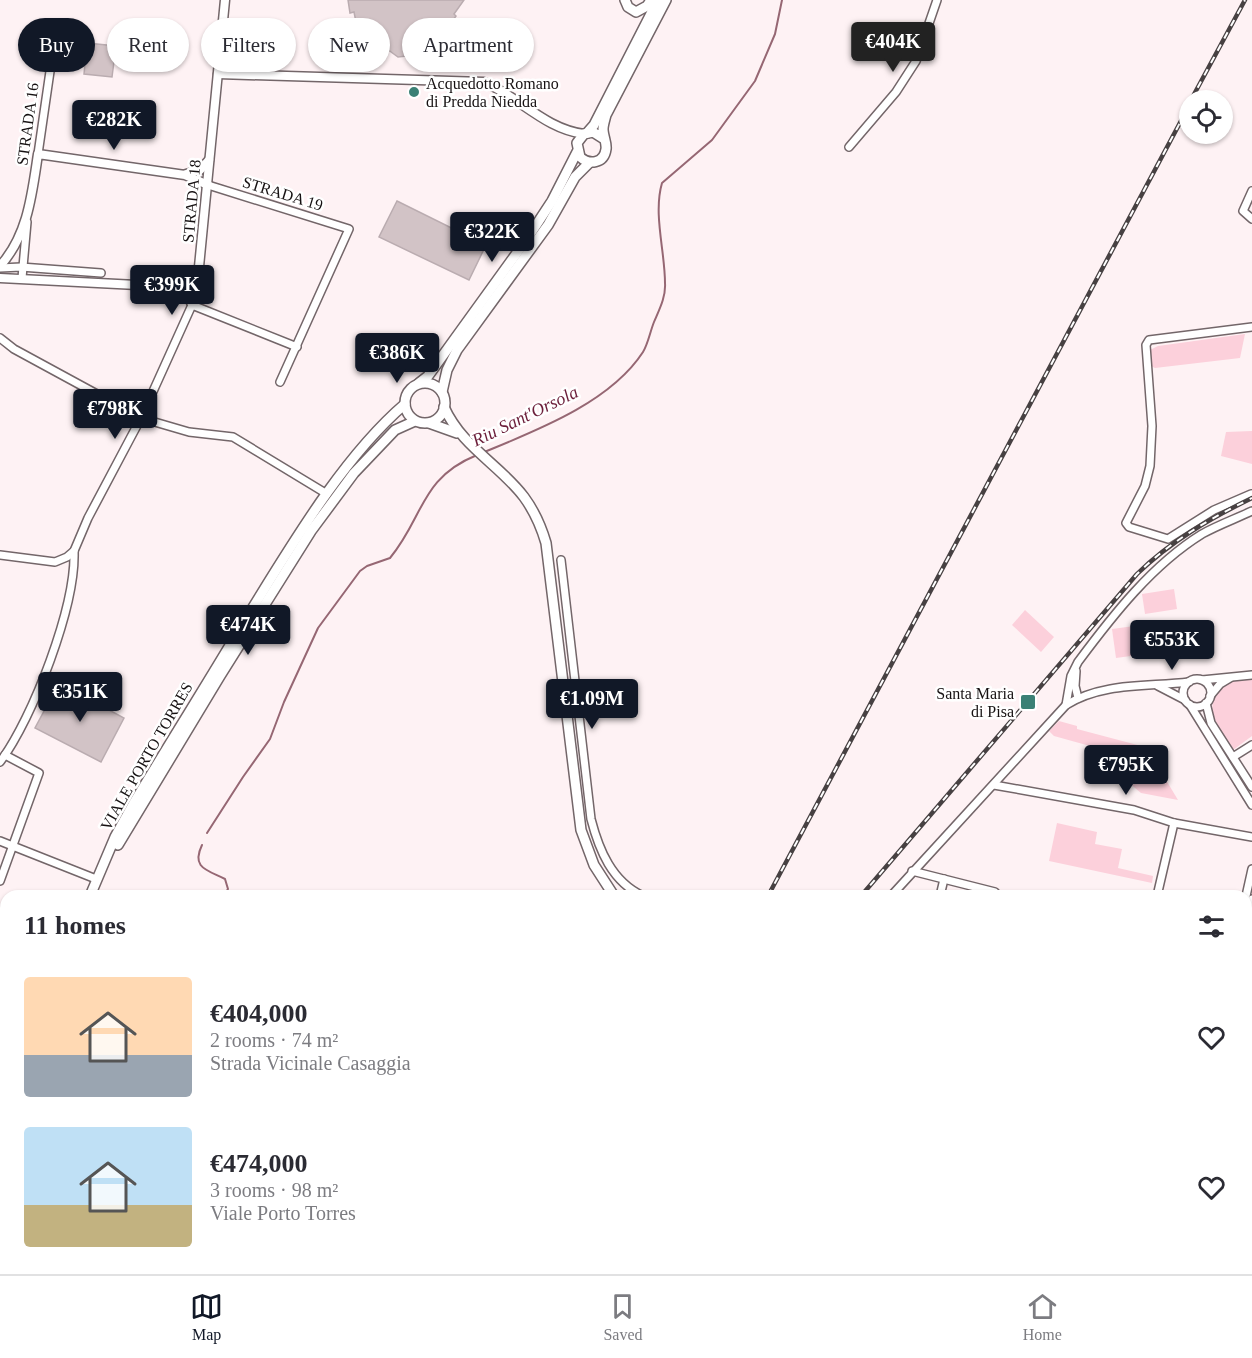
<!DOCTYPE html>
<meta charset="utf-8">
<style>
:root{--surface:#fff;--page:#f2f2f3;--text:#2b2b33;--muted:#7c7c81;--line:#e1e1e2;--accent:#111827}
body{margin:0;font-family:Georgia,serif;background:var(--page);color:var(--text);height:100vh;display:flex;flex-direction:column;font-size:22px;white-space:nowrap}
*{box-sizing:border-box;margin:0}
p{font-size:20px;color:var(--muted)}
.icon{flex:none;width:33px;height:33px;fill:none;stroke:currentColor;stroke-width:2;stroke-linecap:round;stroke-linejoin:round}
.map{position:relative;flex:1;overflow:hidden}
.panel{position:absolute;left:0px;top:890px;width:1252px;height:386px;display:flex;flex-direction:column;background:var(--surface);border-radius:18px 18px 0 0;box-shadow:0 2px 4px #0004}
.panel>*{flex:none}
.guide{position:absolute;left:18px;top:18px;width:600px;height:54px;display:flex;gap:12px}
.buttons{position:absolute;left:1179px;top:90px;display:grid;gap:12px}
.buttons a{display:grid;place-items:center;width:54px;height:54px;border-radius:50%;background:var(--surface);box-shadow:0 2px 4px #0004;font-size:30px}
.price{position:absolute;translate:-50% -51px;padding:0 14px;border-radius:6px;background:var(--accent);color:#fff;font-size:20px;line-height:39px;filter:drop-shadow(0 2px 3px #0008)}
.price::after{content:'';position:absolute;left:50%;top:36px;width:18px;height:14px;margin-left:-9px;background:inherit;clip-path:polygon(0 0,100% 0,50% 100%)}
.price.on{background:#222;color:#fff}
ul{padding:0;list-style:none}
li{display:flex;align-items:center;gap:18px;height:150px;padding:0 24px}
li span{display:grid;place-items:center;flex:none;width:168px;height:120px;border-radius:6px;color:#555}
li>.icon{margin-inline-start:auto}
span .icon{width:72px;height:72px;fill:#fffc;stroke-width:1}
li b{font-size:26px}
h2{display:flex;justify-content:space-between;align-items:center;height:72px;padding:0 24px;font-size:26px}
.pill{padding:0 21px;border-radius:27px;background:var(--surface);box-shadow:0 2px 4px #0004;font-size:21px;line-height:54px}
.pill.on{background:var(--accent);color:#fff}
.tab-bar{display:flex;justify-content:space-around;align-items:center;height:84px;border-top:2px solid var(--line);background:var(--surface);font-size:16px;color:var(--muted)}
.tab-bar a{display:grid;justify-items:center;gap:3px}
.tab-bar .on{color:var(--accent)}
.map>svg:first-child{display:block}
</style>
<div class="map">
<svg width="1252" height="1274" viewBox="0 0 1252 1274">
<rect width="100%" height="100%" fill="#fef2f4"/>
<g fill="#fcd0db">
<polygon points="1245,334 1240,358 1155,368 1151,366 1150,350 1158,346"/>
<polygon points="1252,431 1252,464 1221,456 1226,432"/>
<polygon points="1174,589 1177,609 1145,614 1142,594"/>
<polygon points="1025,610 1054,637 1041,652 1012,625"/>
<polygon points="1171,621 1175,650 1116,658 1112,629"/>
<path d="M1252,679V736L1233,750C1217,723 1198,705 1229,681Z"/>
<polygon points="1059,721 1077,726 1077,729 1145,747 1127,770 1124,769 1127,759 1121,758 1121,755 1108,754 1108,751 1054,736 1049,731"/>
<polygon points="1148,750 1178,800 1141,793 1128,782 1130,770"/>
<polygon points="1057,823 1097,832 1095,844 1122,849 1118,868 1153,876 1152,883 1049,861"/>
<polygon points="1247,973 1252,974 1252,1274 1143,1274 1146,1269 1246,1269"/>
</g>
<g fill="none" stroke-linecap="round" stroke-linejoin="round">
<g stroke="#966773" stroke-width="2">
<path d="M482,453C535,431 610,403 643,352C648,344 650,332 654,322C659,310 666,297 665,283C665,251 653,214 662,183L712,140L755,81L775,34L782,0"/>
<path d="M207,833L243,777L270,739L284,702L318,628L360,571L367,566L390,558C424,517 420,478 477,455"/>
<path d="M202,845C191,868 207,870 225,879L228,889L223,896"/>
<polyline points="47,1274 48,1269"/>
</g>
</g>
<g fill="#d2c3c6" stroke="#baacb0" stroke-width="1.5">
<polygon points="348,0 464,0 454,14 456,16 453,20 466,30 440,65 424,54 398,57 357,27 354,12 350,13"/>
<polygon points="87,43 116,46 112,77 84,74"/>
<polygon points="397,201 486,245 469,280 379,237"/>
<polygon points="59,683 124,718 101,762 35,728"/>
</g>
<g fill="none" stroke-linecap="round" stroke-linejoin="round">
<defs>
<g id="minor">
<polyline points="849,147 896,92 916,61 937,0"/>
<polyline points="38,154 55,37"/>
<polyline points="208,185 349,229 280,382"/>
<polyline points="1252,191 1243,211 1252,219"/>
<polyline points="0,268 21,267 101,273"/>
<polyline points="22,278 27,222"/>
<polyline points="176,287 183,290 192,305 297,347"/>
<polyline points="0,338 14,349 141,418 189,432 233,437 327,494"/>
<polyline points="1251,494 1214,510 1168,539 1129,527 1126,523 1145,486 1150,466 1152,426 1146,345 1149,340 1252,327"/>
<polyline points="0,555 55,562 67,557 74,551 88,518 141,418 192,305 198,277"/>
<path d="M561,560L591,819C599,850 612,882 643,896"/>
<polyline points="1076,671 1075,686 1078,698"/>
<circle cx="1197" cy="693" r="14"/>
<polyline points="1202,680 1252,675"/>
<polyline points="1158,686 1185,700"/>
<polyline points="1210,696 1220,684 1230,678"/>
<polyline points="1206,703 1211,723 1252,787"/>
<path d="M1066,705L1071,676L1078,662C1113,615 1152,565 1202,534C1218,525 1235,519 1252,511"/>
<polyline points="1190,705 1252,805"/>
<polyline points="1233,757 1252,745"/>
<path d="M0,762C33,718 76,606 74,551"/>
<polyline points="994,785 1134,810 1174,823 1252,837"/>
<polyline points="0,841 96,879"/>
<polyline points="912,871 995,892 998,896"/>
<polyline points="0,881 39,773 5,755"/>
<path d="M891,896L1066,705C1103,682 1148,687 1189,682"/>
<polyline points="940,896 944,879"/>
<polyline points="1157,896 1174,823"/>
<polyline points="1246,896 1252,869"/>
<polyline points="1246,923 1252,899"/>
<polyline points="288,1269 287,1273 289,1274"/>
<polyline points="218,1274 221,1269"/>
<polyline points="496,1274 498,1269"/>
<polyline points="578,1274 581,1269"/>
<polyline points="1020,1274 1022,1269"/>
<polyline points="1105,1274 1111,1269"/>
<polyline points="1134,1274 1137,1269"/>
</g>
<g id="tertiary">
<path d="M218,74L484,82C519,97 545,129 584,134"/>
<polyline points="186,174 200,170 209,160"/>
<path d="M0,266C28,235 32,194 38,154L185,175L208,185"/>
<polyline points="0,278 176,287 188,284 198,277 225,0"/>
<polyline points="1246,965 1252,966"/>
</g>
<g id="secondary">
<polyline points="625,0 628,7 636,12 647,6 651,0"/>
<polyline points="587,133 594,125 658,0"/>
<path d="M604,139L593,132L584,134L577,143L580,157C589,165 604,164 606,149C607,143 603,136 603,129C603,125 605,119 606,115L666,0"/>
<circle cx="425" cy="403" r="20"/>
<polyline points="419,383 428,376 527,239 552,201 577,152"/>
<polyline points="442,392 447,370 457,350 548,225 575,177 589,163"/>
<path d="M444,407C462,447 499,464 524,497C535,512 541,526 546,543L581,830L594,865L614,896"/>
<polyline points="429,423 457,433"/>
<polyline points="118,845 220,676 311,531 354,473 395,430 415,421"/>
<path d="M90,896L115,837L135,801C172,740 210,679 247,617C290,548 342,458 405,404"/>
<polyline points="0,1100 6,1089"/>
<polyline points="950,1269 951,1274"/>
</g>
</defs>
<use href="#minor" stroke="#736669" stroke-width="10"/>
<use href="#tertiary" stroke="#736669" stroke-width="11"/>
<use href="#secondary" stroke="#736669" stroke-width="12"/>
<use href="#minor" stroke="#fff" stroke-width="7"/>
<use href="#tertiary" stroke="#fff" stroke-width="8"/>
<use href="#secondary" stroke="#fff" stroke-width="9"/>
<defs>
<g id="rail">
<polyline points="1191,100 1245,0"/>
<polyline points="768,896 1190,104"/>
<path d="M861,896L1137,574C1171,541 1209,519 1252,498"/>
<polyline points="566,1274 569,1269"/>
<polyline points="724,1274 727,1269"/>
</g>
</defs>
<use href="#rail" stroke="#474142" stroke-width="4.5"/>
<use href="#rail" stroke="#fff" stroke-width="2" stroke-dasharray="7" stroke-linecap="butt"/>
</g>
<g fill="#3b8075" stroke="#fff" stroke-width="2">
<circle cx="414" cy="92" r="6"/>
<rect x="1020" y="694" width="16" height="16" rx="3"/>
</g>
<g text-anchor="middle" stroke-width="5" stroke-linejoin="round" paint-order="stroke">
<g font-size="16" fill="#161112" stroke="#fff" text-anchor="start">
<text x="426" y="89">Acquedotto Romano<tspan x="426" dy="18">di Predda Niedda</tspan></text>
<text x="1014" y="699" text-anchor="end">Santa Maria<tspan x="1014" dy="18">di Pisa</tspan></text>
</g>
<g font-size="16" fill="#161112" stroke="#fff">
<text transform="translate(27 124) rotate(-82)" y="6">STRADA 16</text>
<text transform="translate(283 193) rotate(17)" y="6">STRADA 19</text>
<text transform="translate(191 201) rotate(-85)" y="6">STRADA 18</text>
<text transform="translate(146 756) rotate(-60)" y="6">VIALE PORTO TORRES</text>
</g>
<g font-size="18" font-style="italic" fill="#6b1e3a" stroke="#fff">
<text transform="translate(525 416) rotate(-26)" y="6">Riu Sant'Orsola</text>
</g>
</g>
</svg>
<div class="buttons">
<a><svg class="icon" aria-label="locate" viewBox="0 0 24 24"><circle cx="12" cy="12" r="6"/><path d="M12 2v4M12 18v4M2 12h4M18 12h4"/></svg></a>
</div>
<b class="price on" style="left:893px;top:73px">€404K</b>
<b class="price" style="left:114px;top:151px">€282K</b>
<b class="price" style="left:492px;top:263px">€322K</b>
<b class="price" style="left:172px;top:316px">€399K</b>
<b class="price" style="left:397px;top:384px">€386K</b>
<b class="price" style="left:115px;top:440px">€798K</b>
<b class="price" style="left:248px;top:656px">€474K</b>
<b class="price" style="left:1172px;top:671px">€553K</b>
<b class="price" style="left:80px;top:723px">€351K</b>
<b class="price" style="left:592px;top:730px">€1.09M</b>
<b class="price" style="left:1126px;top:796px">€795K</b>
<div class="guide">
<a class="pill on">Buy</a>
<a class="pill">Rent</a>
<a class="pill">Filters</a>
<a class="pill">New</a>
<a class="pill">Apartment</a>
</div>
<section class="panel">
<h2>11 homes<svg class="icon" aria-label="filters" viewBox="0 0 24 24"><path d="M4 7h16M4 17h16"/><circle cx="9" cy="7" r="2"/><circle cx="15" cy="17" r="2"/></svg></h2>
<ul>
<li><span style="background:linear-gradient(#ffd9b3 65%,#9aa5b1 0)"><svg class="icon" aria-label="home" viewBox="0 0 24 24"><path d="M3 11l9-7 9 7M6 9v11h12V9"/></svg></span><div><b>€404,000</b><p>2 rooms · 74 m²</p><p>Strada Vicinale Casaggia</p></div><svg class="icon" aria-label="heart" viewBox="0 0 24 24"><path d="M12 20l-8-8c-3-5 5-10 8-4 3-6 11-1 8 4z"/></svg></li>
<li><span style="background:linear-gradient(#bfe0f5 65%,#c2b280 0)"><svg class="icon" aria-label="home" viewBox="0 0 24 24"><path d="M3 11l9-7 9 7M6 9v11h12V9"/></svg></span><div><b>€474,000</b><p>3 rooms · 98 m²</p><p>Viale Porto Torres</p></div><svg class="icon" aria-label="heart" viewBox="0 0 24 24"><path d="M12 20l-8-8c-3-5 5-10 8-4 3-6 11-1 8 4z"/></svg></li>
</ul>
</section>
</div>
<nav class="tab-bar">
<a class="on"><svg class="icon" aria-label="map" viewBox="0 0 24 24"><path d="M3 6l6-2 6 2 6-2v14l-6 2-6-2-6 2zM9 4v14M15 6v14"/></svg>Map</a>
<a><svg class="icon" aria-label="saved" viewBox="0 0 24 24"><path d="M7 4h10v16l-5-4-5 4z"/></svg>Saved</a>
<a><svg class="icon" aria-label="home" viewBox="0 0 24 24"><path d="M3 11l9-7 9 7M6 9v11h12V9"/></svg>Home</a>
</nav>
